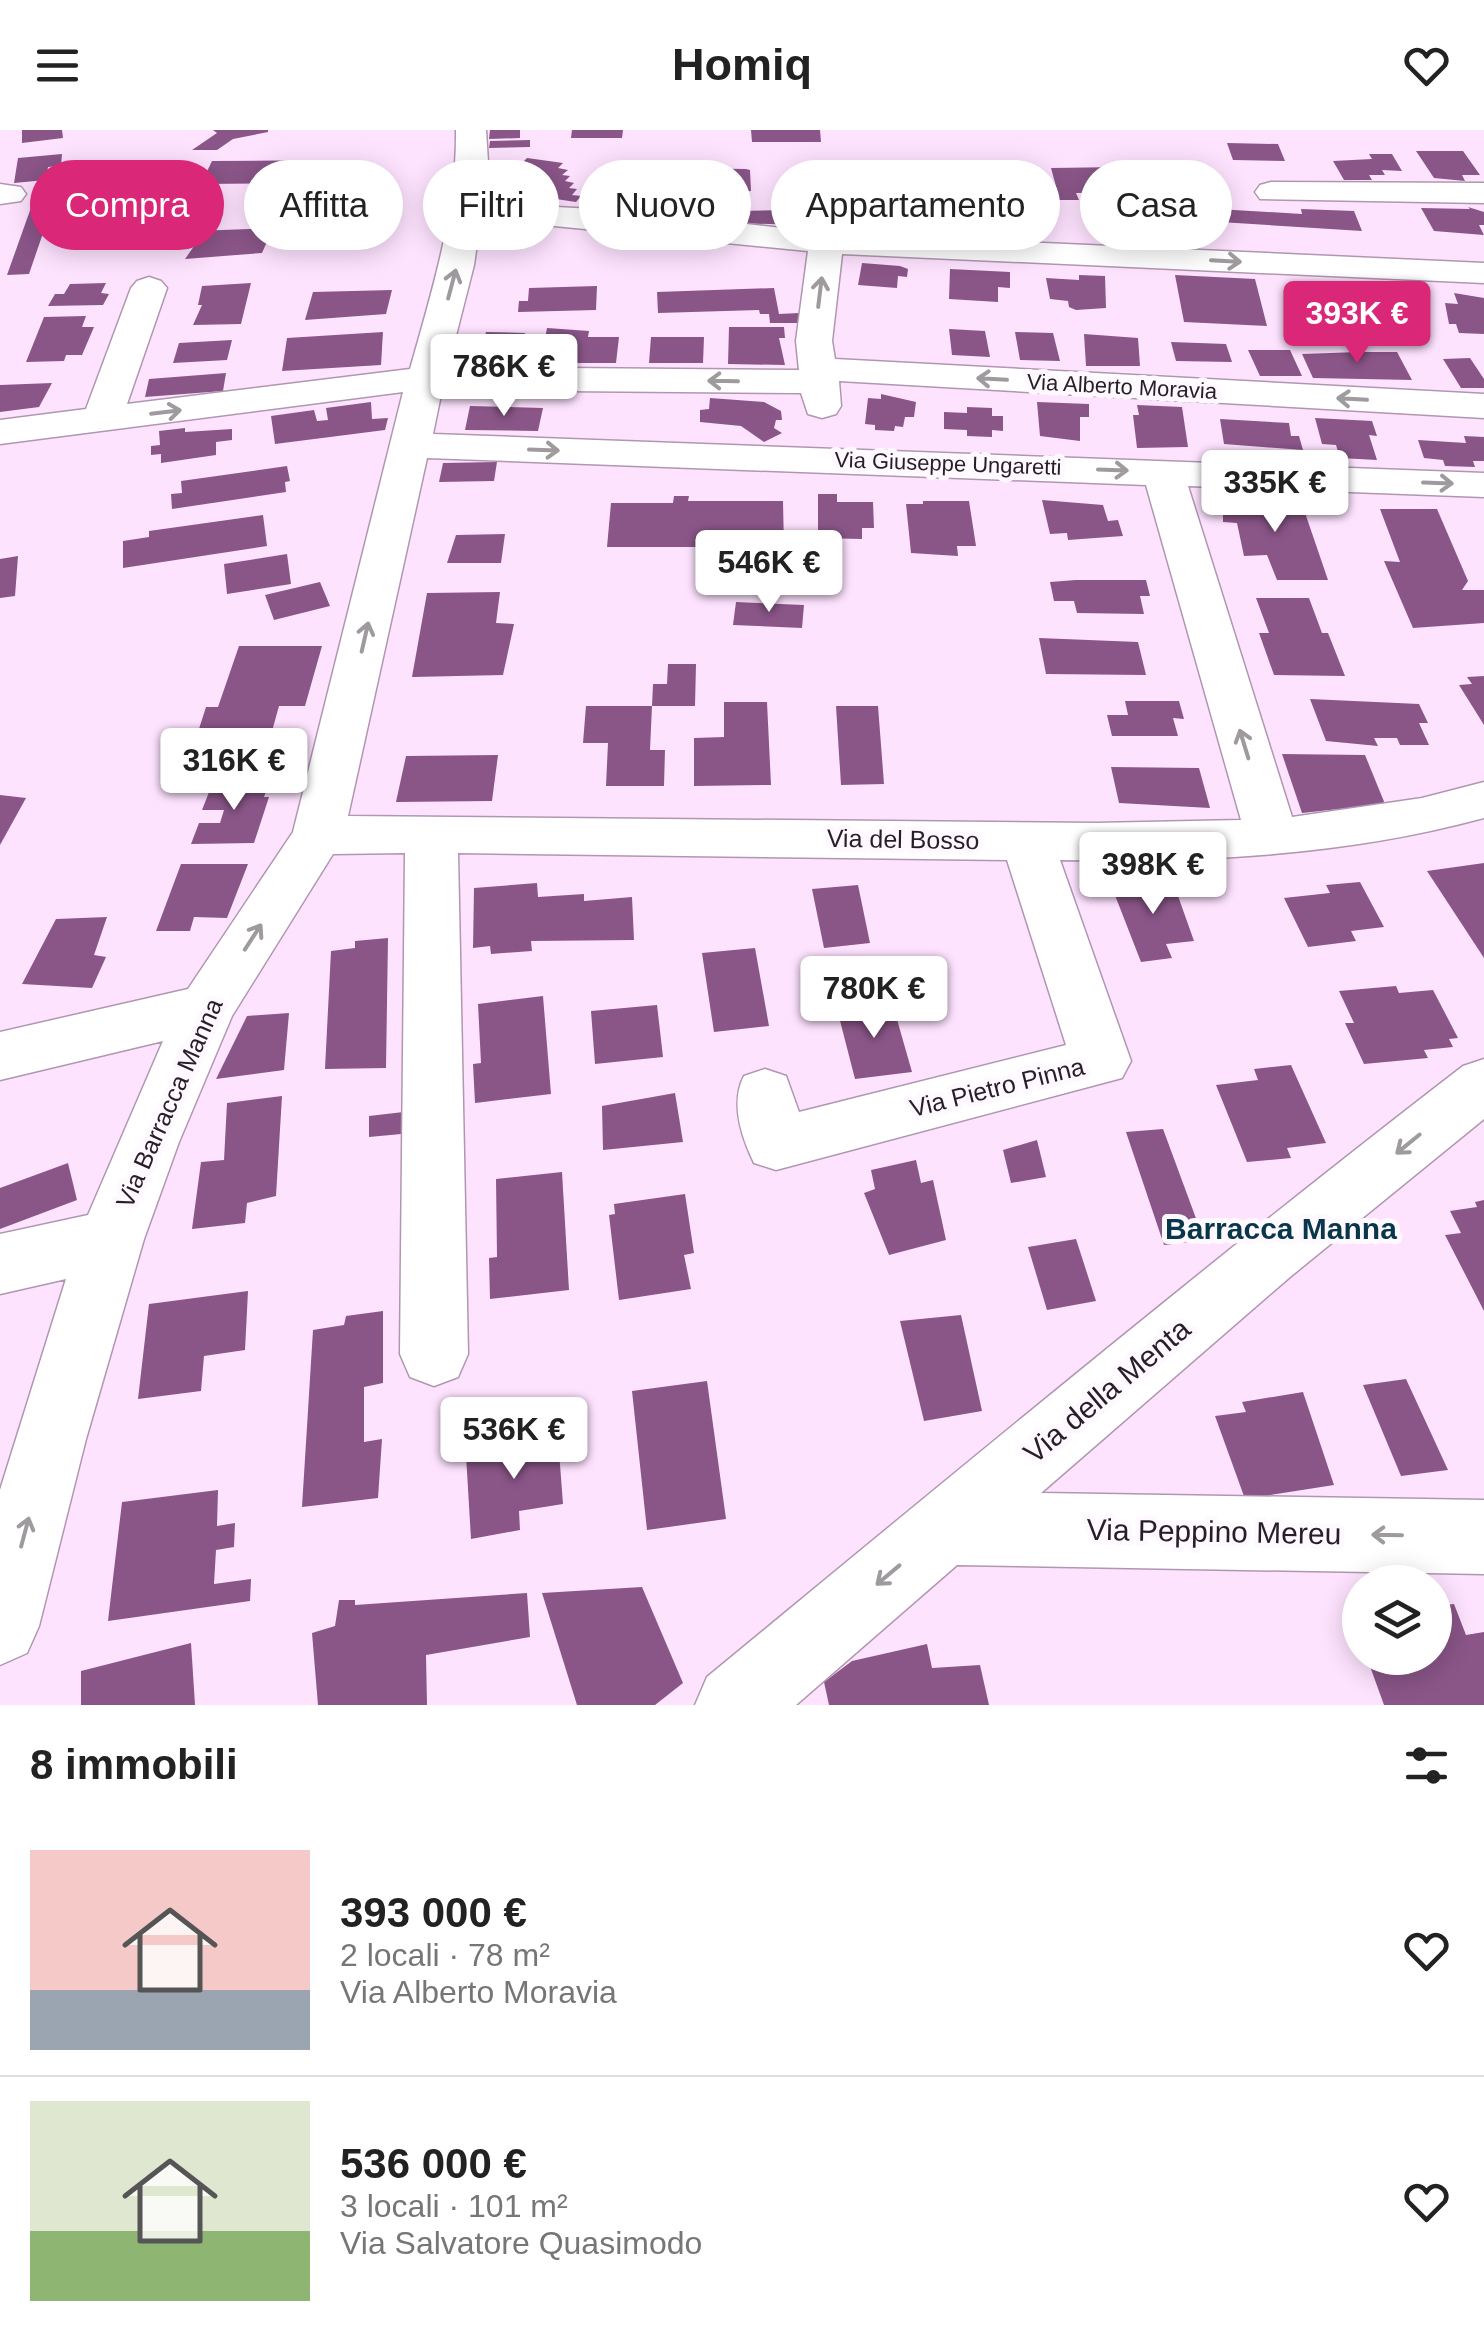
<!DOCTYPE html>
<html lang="it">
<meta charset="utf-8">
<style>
:root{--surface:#fff;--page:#f6f6f6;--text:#222;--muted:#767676;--line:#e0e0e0;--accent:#db2777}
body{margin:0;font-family:Arial,sans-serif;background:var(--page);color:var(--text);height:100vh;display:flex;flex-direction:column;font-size:38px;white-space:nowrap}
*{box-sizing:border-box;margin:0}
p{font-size:32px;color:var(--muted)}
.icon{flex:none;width:55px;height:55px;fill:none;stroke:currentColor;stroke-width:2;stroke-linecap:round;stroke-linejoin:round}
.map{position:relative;height:1575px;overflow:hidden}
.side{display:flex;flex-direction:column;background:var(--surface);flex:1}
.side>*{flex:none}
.top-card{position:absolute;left:30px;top:30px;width:1425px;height:90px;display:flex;gap:20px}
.controls{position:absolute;left:1342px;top:1435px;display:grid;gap:20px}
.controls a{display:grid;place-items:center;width:110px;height:110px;border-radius:50%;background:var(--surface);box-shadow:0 5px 25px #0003;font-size:50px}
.price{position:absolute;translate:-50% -85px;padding:0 22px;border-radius:10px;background:#fff;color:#222;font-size:32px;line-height:65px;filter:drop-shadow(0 2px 5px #0008)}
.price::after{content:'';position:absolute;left:50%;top:60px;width:30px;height:22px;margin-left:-15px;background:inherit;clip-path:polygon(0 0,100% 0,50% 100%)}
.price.selected{background:var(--accent);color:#fff}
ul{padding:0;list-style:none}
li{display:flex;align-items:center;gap:30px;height:250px;padding:0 30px}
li+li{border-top:2px solid var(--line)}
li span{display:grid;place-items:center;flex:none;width:280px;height:200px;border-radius:0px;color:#555}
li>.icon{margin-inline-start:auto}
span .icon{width:120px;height:120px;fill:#fffc;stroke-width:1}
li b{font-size:42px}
h2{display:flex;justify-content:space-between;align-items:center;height:120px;padding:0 30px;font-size:42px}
.tag{padding:0 35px;border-radius:45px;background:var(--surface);box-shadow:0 5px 25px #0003;font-size:35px;line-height:90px}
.tag.selected{background:var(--accent);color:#fff}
header{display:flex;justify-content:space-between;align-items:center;height:130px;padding:0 30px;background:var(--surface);font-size:45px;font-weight:700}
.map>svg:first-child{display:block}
</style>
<header><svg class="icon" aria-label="menu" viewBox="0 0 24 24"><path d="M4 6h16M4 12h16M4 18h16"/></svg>Homiq<svg class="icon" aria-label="heart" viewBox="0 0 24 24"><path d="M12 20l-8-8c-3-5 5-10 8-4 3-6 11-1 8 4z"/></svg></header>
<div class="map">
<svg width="1484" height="1575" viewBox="0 0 1484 1575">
<rect width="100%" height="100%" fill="#fee3ff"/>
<g fill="#8a5688">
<polygon points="22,0 62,0 63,8 22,13"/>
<polygon points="213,0 268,0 268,2 233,9 217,20 192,20 217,3"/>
<polygon points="490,0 520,0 520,8 489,9"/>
<polygon points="572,0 623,0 622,8 571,8"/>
<polygon points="751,0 820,0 821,12 752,12"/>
<polygon points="530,10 530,17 489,18 490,11"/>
<polygon points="1227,13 1278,14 1285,31 1233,30"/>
<polygon points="1416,21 1463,21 1480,45 1462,45 1465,51 1434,48"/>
<polygon points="62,24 61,36 48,37 46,50 14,53 18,28"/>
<polygon points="1369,24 1392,24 1402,41 1382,40 1385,45 1369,45 1372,50 1344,50 1333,31 1372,29"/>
<polygon points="527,28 563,33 558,38 568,40 562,45 570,46 565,51 574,53 569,58 577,59 572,65 581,66 576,72 529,65 540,54 523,52 533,41 516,39"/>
<polygon points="330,30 322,53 201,54 212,31"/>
<polygon points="927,33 932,55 882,56 882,50 877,50 875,34"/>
<polygon points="1121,37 1131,55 1153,55 1156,62 1076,63 1079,70 1040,70 1037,60 1057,60 1051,38"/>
<polygon points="673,38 746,39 750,40 751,61 741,62 741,65 679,63 678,43 673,43"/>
<polygon points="54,71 29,144 7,145 33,72"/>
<polygon points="1468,77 1484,82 1484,95 1479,95 1484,105 1434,101 1421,78 1470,79"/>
<polygon points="987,78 1032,80 1031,111 979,109 979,79"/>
<polygon points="1200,78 1302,84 1301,79 1354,81 1362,101 1204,91"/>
<polygon points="832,79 839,100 798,102 797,95 737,93 736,81"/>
<polygon points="122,82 125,83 116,100 83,103 74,98 87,84"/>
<polygon points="273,98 262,123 185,129 197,112 191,112 195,101"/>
<polygon points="862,133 900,136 908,139 907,147 898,146 897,158 858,155"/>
<polygon points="950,139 1010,142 1010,158 998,157 998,172 949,169"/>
<polygon points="1079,145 1105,146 1106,178 1076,180 1069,177 1068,171 1050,169 1046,148 1079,150"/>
<polygon points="1175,145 1255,149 1267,196 1184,192"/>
<polygon points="106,153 101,163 109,164 103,175 48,176 55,164 64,164 70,154"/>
<polygon points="251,153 241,194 193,195 202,175 198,175 202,156"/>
<polygon points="597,156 596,180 518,182 519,171 528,171 529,158"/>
<polygon points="774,158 779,184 799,183 801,193 770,193 769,184 760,184 759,180 658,183 657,162"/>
<polygon points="392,160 386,184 305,190 313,162"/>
<polygon points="1454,163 1484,168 1484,204 1459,203 1456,194 1449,194 1445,173 1458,174"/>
<polygon points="1342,166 1400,169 1407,185 1387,184 1389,191 1350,190"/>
<polygon points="86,186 82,197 94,197 82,225 66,225 64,231 26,232 44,187"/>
<polygon points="729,197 784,197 785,208 779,208 785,235 728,234"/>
<polygon points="547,198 589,201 588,207 619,207 616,233 549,233 551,219 543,219"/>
<polygon points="949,199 985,201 990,227 952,225"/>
<polygon points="383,202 381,235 282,241 287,208"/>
<polygon points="486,202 525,203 516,233 478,233"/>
<polygon points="1015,202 1053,203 1060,231 1020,230"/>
<polygon points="1084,204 1138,208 1140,236 1086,236"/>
<polygon points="651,207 704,207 703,233 649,233"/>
<polygon points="232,210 227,230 173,233 179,213"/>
<polygon points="1171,212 1226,214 1232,232 1176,231"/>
<polygon points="1248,220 1290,220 1302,246 1260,246"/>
<polygon points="1358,222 1397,222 1412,250 1313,248 1302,224"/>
<polygon points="1470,228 1484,249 1484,258 1461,258 1443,229"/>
<polygon points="226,243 223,261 145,267 149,249"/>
<polygon points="52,253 39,277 0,282 0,255"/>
<polygon points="881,264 916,272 914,287 905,287 903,297 895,296 894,301 875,300 875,295 865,294 868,268 881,269"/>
<polygon points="710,268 764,272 781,281 782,290 776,290 774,298 782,303 764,312 741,296 700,292 700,280 709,279"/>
<polygon points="371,272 372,289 388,288 385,300 275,314 271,286 314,280 317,291 328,290 326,278"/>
<polygon points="1037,272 1089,274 1089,287 1080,287 1080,311 1040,306"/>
<polygon points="1137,275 1182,277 1188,317 1137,318 1133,285 1139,285"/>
<polygon points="470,276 543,278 538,301 465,300"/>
<polygon points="967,277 992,278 992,286 1003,286 1003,301 992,300 992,307 967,306 967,300 944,299 944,282 967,283"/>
<polygon points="1315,288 1372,291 1377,306 1369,305 1377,330 1340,328 1336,315 1322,314"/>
<polygon points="1220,289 1289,293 1291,306 1299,306 1303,320 1224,314"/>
<polygon points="185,298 185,302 232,299 232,310 216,312 216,325 161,333 161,324 151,325 151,316 160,315 159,301"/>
<polygon points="1464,306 1484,307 1484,331 1473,331 1475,337 1445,336 1443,330 1424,328 1418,310 1466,313"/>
<polygon points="497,332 494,351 439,352 443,333"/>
<polygon points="287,336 290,351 285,352 286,362 172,379 171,364 182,363 181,351"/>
<polygon points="1223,361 1261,363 1264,371 1302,374 1328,450 1277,450 1267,425 1244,426 1237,393 1223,392"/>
<polygon points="818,364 837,364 837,372 873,372 874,398 862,398 862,409 818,408"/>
<polygon points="674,366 689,366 688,371 783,371 784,417 607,417 611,373 673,373"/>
<polygon points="1042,370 1103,375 1108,391 1118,390 1123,406 1068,410 1067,403 1050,404"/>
<polygon points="923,371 969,371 976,416 957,416 958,426 911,423 906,374 923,374"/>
<polygon points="1380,379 1437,379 1468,451 1462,460 1484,460 1484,493 1413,498 1384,431 1400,432"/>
<polygon points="263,385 267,416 123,438 123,411 149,407 149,401"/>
<polygon points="505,404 501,433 447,433 456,405"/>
<polygon points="287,424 291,454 227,464 224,434"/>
<polygon points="18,426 15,466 0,468 0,429"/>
<polygon points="1076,450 1146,450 1150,466 1140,466 1144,484 1077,483 1074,471 1054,471 1050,452"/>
<polygon points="320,452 330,476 274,490 265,465"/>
<polygon points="500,462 496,493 514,494 503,545 412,547 427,463"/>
<polygon points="1256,468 1309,468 1322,503 1328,503 1345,546 1274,545 1259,503 1269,503"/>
<polygon points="736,472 804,475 802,498 733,495"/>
<polygon points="1039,508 1138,512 1146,545 1046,544"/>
<polygon points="239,516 322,516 305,576 279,576 264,630 189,630 206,577 218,577"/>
<polygon points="668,534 696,534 695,576 652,576 653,554 667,554"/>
<polygon points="1484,546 1484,595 1459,555 1472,554 1467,547"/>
<polygon points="1310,569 1419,574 1428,593 1419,593 1429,615 1400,615 1397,608 1374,608 1378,616 1326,611"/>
<polygon points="1125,571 1179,571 1184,589 1173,588 1178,606 1112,606 1107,585 1128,585"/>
<polygon points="724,572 767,572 771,655 694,656 694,608 724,607"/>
<polygon points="586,576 652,576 650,620 665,620 664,656 606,656 608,613 583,613"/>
<polygon points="836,576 878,576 884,654 841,655"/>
<polygon points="1282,624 1365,625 1385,674 1302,683"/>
<polygon points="498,625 492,671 396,672 406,626"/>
<polygon points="1111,637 1199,638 1210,678 1119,673"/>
<polygon points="213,652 269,653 264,667 269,667 254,713 191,714 199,693 220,693 224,680 202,680"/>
<polygon points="0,665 26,668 0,715"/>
<polygon points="1484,733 1484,828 1427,741"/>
<polygon points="181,734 248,734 227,788 194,787 190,801 156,801"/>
<polygon points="1172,749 1194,811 1166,814 1172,828 1141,832 1111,755"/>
<polygon points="1360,752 1384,797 1351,801 1356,811 1308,817 1284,768 1330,763 1326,755"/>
<polygon points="537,753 538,767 584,764 584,771 632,767 634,810 531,811 532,821 491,824 490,816 473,818 474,758"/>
<polygon points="858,755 870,813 824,818 812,759"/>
<polygon points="107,787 94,825 106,827 92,858 22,854 56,789"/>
<polygon points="388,808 386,938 325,939 331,821 355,818 355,811"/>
<polygon points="755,818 769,896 714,902 702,823"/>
<polygon points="1396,856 1399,863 1433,860 1458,908 1449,909 1453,917 1424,920 1428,928 1364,934 1345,893 1354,893 1339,861"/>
<polygon points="543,866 551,964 475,973 473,934 481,933 478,874"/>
<polygon points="892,872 912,942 855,949 837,879"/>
<polygon points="657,875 663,927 595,934 591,881"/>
<polygon points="289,883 284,940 216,949 247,886"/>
<polygon points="1291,935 1326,1013 1287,1018 1291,1028 1247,1032 1216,955 1258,950 1254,939"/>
<polygon points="675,963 683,1012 603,1020 602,976"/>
<polygon points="282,966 276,1066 247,1073 245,1093 192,1099 201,1032 224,1030 227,973"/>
<polygon points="412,981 412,1003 369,1007 369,986"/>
<polygon points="1163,999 1204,1110 1164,1115 1126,1002"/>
<polygon points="1037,1010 1046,1047 1011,1053 1003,1020"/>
<polygon points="916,1030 921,1053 933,1050 946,1110 889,1125 864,1063 875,1059 871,1040"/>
<polygon points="68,1033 77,1070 0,1099 0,1058"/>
<polygon points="562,1042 569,1160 490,1169 489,1128 497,1127 496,1049"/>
<polygon points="685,1064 694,1123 684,1125 691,1159 619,1170 609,1085 615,1084 614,1074"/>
<polygon points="1484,1070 1484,1181 1445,1105 1461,1103 1450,1081 1477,1077 1475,1072"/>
<polygon points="1076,1109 1096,1171 1047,1180 1028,1117"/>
<polygon points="248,1161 245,1220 204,1226 201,1261 138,1269 149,1174"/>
<polygon points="383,1181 383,1253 364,1257 364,1312 382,1309 378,1368 302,1377 313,1200 344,1195 346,1186"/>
<polygon points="961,1185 982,1281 924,1291 900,1191"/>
<polygon points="1406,1249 1448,1340 1401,1346 1363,1255"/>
<polygon points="707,1251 726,1389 647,1400 632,1261"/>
<polygon points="1303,1262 1334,1355 1245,1369 1215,1286 1246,1282 1242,1272"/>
<polygon points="557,1295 563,1374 519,1381 520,1400 471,1409 466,1325 515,1317 514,1302"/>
<polygon points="218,1360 217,1396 235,1393 234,1417 216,1420 214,1454 251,1449 250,1471 108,1491 122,1372"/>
<polygon points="642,1457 683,1553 655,1575 577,1575 542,1463"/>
<polygon points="527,1463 530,1507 426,1525 427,1575 318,1575 312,1503 335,1496 339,1470 355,1470 355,1475"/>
<polygon points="1454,1474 1466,1505 1484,1502 1484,1575 1384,1575 1367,1528 1435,1528 1435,1476"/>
<polygon points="191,1513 195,1575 81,1575 81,1541"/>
<polygon points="927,1514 932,1538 980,1535 989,1575 829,1575 824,1552 852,1531"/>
</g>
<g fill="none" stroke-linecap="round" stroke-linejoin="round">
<defs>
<g id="minor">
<path d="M456,0H486L488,32L482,73L633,81L826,103L1484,133V153L842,124L832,211L835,229L1484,264V288L839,251L841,276L836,284L822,288L808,284L801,263L442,260L433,304L1484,343V367L1188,356L1292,687L1422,668L1484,652V688C1344,726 1205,732 1060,730L1131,931L1122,948L776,1040L754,1033C741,1006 730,973 744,946L765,939L786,946L799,982L1066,915L1007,730L458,723L468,1224L458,1247L434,1256L410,1247L400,1224L405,723L333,724L232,886L179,1012L144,1109L86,1309L39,1496L27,1523L0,1535V1360L66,1149L0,1164V1104L88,1085L163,911L0,950V902L188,859L293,702L403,262L0,314V290L86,279L131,158L137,151L149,147L161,151L167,158L127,274L410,239C432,161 457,82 456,0ZM514,92L808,121L796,211L799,240L448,237L474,135L480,93ZM427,328L1146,355L1241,690L1096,693L348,686Z"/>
<polygon points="1271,52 1484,53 1484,73 1260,69 1255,62 1260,55"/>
<polygon points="0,54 21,57 26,64 21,71 0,74"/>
<path d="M1484,929V989L1290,1147L1041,1363L1484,1370V1444L957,1435L796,1575H695L707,1547C957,1341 1206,1134 1463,936Z"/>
</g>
</defs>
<use href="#minor" stroke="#b097b1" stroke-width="3"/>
<use href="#minor" fill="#fff" fill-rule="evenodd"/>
</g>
<defs><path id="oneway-shaft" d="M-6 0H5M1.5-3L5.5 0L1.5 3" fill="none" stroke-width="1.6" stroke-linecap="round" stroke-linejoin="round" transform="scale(2.5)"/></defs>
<g stroke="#9e9a9e">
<use href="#oneway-shaft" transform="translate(1226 131) rotate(3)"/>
<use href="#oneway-shaft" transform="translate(452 154) rotate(-75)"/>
<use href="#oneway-shaft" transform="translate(820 162) rotate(-83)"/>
<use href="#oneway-shaft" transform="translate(992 249) rotate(-177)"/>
<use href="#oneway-shaft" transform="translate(723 251) rotate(-179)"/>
<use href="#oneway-shaft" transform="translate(1352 269) rotate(-177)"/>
<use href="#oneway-shaft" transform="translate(166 282) rotate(-7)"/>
<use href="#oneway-shaft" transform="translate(544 320) rotate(2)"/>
<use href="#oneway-shaft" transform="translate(1113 340) rotate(2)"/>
<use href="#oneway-shaft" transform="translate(1438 353) rotate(2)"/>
<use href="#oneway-shaft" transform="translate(365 507) rotate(-77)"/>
<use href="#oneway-shaft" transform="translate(1244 614) rotate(-107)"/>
<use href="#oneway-shaft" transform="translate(253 807) rotate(-57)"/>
<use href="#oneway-shaft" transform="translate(1408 1014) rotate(141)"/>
<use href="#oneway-shaft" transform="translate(25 1402) rotate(-75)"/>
<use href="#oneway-shaft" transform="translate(1387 1405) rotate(-179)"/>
<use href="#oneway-shaft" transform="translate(888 1445) rotate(140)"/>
</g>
<g text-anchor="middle" stroke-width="10" stroke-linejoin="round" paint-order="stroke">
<g font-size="22" fill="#281e28" stroke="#fef9fe">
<text transform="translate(1122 256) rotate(3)" y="8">Via Alberto Moravia</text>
<text transform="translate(948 333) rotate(2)" y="8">Via Giuseppe Ungaretti</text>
</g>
<g font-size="25" fill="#281e28" stroke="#fef9fe">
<text transform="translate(903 709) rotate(1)" y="9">Via del Bosso</text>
<text transform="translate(997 957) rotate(-14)" y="9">Via Pietro Pinna</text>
<text transform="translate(169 973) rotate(-66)" y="9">Via Barracca Manna</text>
</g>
<g font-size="30" font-weight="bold" fill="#08374b" stroke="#fef9fe">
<text x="1281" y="1109">Barracca Manna</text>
</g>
<g font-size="30" fill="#281e28" stroke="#fef9fe">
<text transform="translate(1107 1261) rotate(-40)" y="10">Via della Menta</text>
<text transform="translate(1214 1402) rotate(1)" y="10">Via Peppino Mereu</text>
</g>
</g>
</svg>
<div class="controls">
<a><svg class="icon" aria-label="layers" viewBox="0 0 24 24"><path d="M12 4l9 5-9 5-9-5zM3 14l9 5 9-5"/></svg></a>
</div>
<b class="price selected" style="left:1357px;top:236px">393K €</b>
<b class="price" style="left:504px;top:289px">786K €</b>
<b class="price" style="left:1275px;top:405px">335K €</b>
<b class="price" style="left:769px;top:485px">546K €</b>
<b class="price" style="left:234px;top:683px">316K €</b>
<b class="price" style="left:1153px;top:787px">398K €</b>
<b class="price" style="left:874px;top:911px">780K €</b>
<b class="price" style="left:514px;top:1352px">536K €</b>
<div class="top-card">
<a class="tag selected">Compra</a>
<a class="tag">Affitta</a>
<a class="tag">Filtri</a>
<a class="tag">Nuovo</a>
<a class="tag">Appartamento</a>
<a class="tag">Casa</a>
</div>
</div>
<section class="side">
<h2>8 immobili<svg class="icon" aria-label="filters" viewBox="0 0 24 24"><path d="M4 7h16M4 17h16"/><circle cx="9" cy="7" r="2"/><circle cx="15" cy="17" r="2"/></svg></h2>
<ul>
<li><span style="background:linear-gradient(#f6c9c9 70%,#9aa5b1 0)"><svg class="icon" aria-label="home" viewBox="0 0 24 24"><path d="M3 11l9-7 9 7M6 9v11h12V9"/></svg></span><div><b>393 000 €</b><p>2 locali · 78 m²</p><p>Via Alberto Moravia</p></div><svg class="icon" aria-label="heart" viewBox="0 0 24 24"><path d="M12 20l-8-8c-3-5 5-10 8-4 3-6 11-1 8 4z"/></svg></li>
<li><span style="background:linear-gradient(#dfe7d0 65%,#8fb573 0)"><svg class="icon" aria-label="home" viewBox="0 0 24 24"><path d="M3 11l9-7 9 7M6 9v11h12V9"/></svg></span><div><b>536 000 €</b><p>3 locali · 101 m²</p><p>Via Salvatore Quasimodo</p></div><svg class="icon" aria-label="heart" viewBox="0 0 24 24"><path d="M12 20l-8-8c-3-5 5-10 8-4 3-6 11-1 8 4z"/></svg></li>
</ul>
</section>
